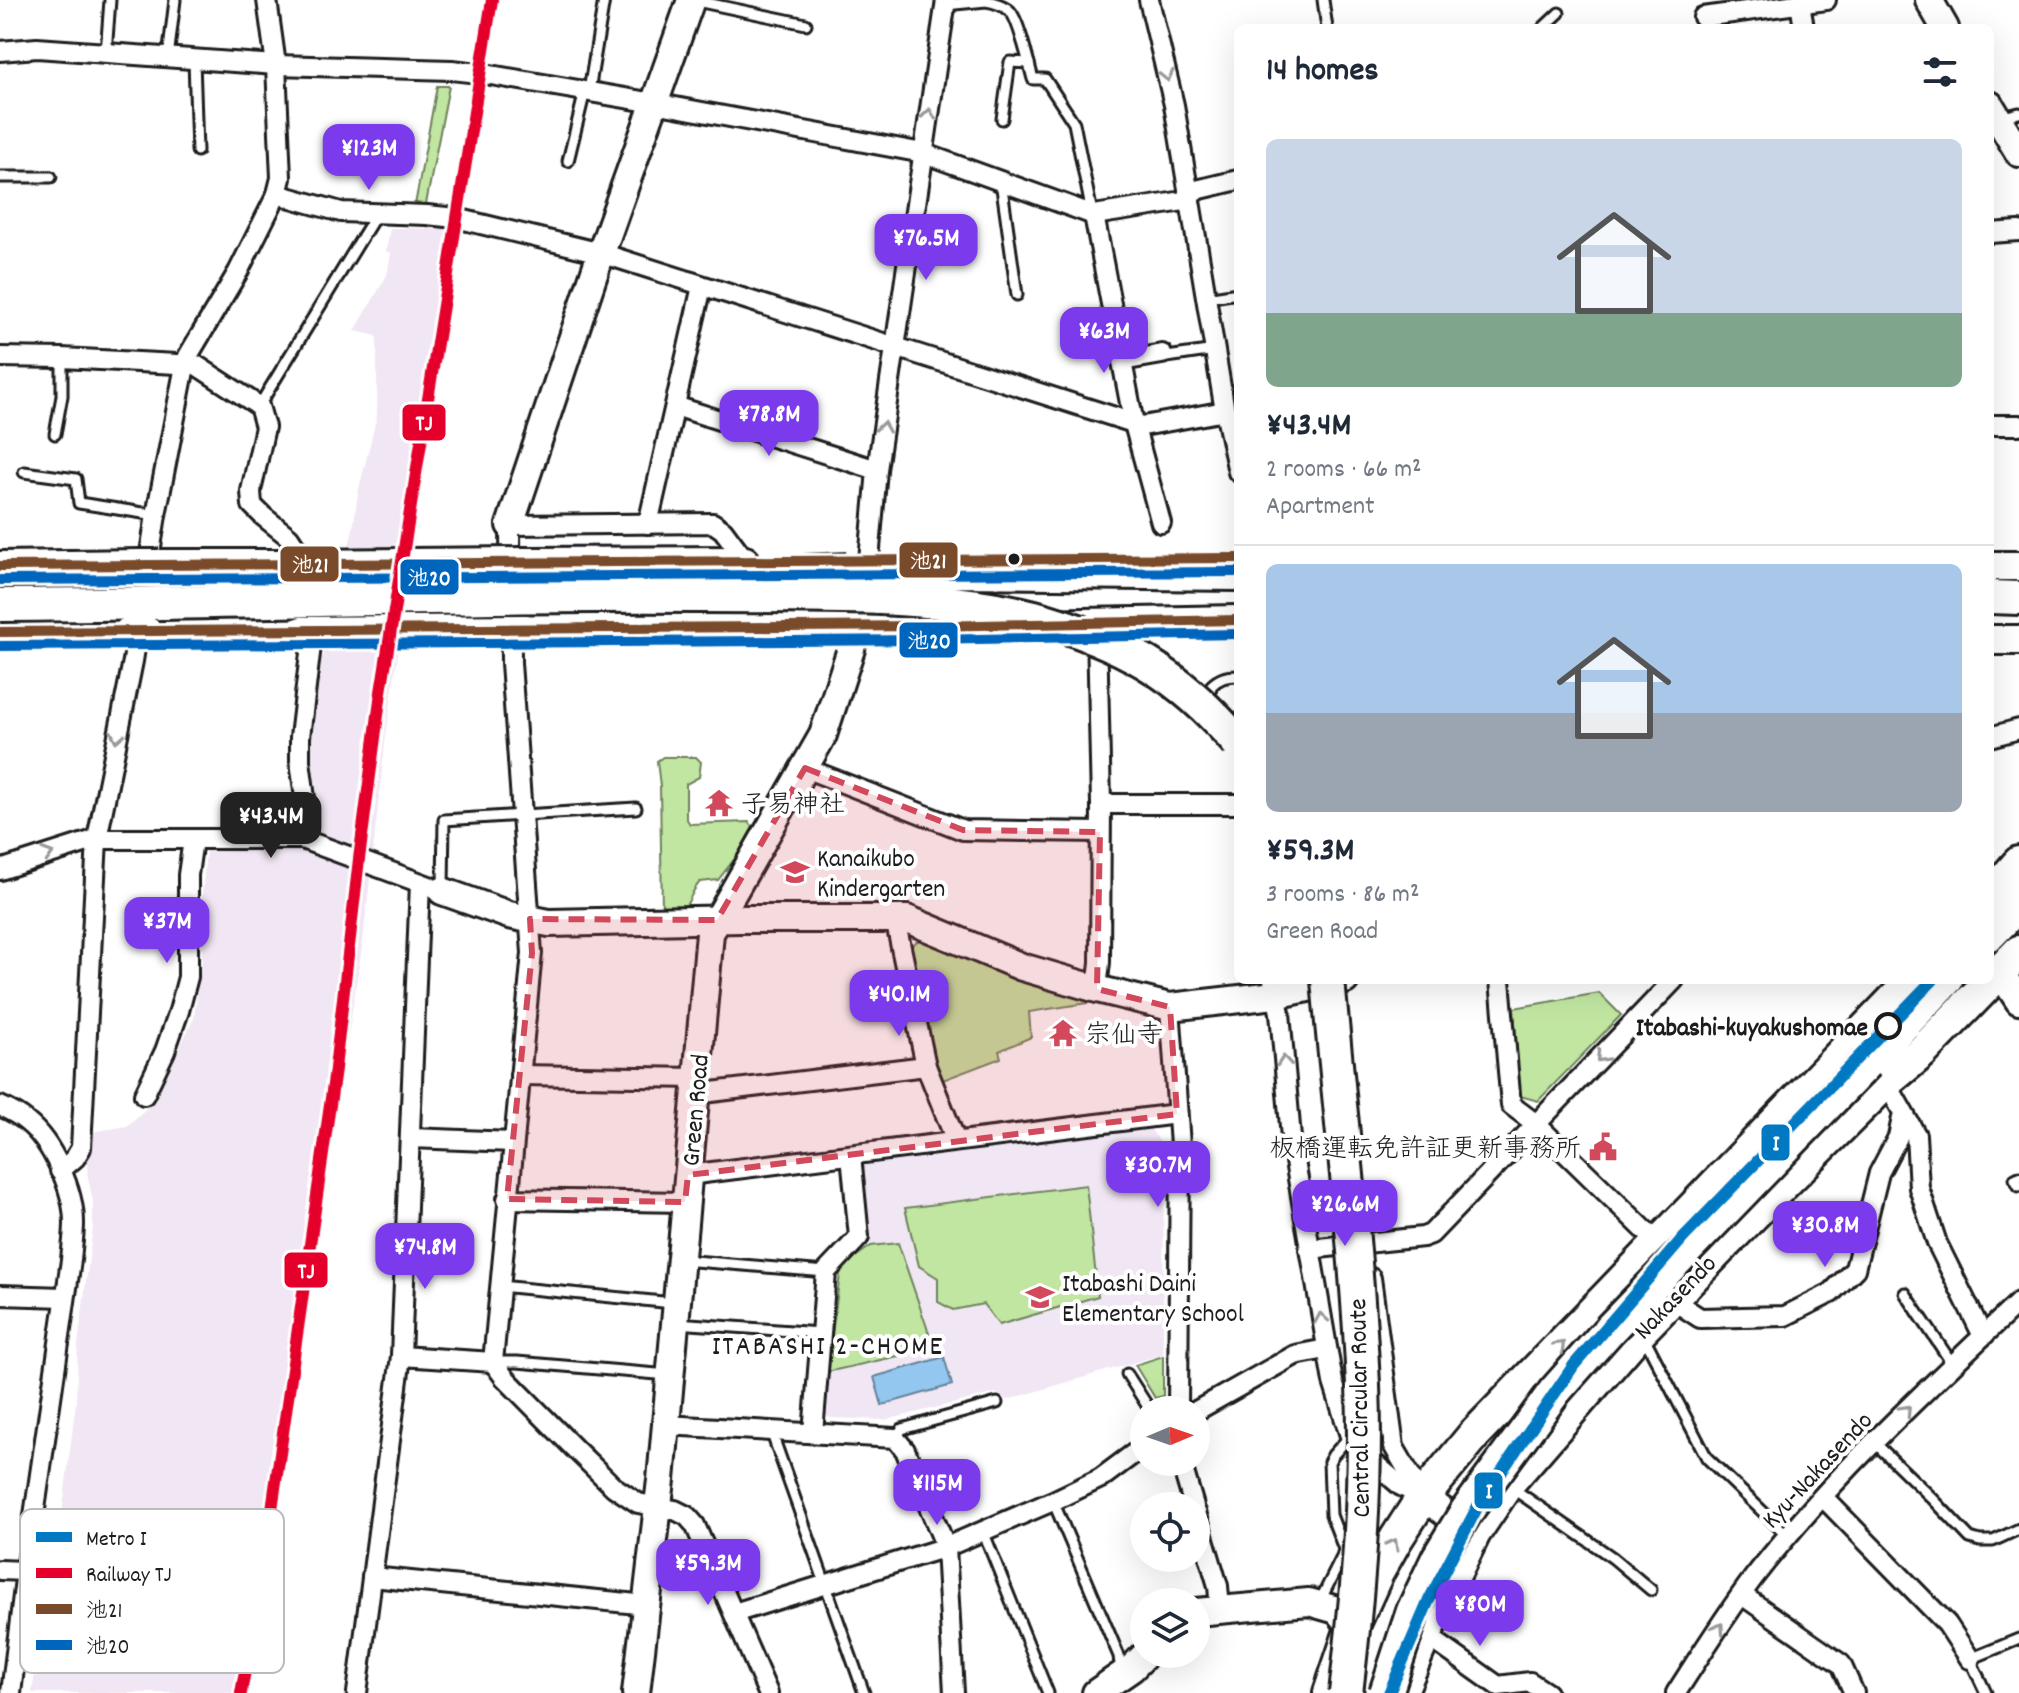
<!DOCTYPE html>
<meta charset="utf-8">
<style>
:root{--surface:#fff;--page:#f6f6f7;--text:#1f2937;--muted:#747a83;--line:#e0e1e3;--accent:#7c3aed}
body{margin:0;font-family:Dekko,"Klee One",sans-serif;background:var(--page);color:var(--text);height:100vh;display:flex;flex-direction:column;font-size:30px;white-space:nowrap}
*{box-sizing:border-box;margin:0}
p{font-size:26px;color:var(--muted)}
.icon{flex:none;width:44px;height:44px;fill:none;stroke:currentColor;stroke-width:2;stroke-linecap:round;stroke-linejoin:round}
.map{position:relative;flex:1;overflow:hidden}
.sheet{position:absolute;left:1234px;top:24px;width:760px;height:960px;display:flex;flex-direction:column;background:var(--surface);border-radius:12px;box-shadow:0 8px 32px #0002}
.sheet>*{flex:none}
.needle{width:52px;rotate:88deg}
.fabs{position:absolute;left:1130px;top:1396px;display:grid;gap:16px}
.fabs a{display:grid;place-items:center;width:80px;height:80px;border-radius:50%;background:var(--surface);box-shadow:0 8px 32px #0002;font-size:40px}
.price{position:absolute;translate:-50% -68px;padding:0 18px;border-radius:16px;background:var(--accent);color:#fff;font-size:26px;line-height:52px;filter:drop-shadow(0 2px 4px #0008)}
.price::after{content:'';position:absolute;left:50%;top:48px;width:24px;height:18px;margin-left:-12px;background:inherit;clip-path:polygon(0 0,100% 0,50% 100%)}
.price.active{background:#222;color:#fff}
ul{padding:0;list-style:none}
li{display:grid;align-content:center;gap:16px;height:424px;padding:0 32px}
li+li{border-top:2px solid var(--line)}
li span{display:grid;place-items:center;height:248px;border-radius:12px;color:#555}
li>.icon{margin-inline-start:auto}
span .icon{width:144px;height:144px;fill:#fffc;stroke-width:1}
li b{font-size:34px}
h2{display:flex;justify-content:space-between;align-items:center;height:96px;padding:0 32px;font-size:34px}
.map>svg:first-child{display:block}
</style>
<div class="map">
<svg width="2019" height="1693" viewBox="0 0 2019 1693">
<rect width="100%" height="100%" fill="#fff"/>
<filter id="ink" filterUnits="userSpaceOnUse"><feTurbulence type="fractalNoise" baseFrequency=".0125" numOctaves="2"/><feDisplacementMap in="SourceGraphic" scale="16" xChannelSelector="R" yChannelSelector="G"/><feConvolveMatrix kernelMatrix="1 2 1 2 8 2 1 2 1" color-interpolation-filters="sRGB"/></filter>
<g filter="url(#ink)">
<g fill="#f1e6f3">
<polygon points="390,228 463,229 445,334 386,735 363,940 247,1693 32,1693 45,1606 61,1523 76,1402 78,1345 93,1227 93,1201 87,1173 92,1132 127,1126 149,1106 156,1096 194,1018 202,958 202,896 206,851 218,846 308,851 312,822 306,745 322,660 353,529 358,493 377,416 377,336 355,331 387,275 391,253 386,251"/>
<polygon points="1149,1127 1164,1147 1163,1354 1007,1400 996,1393 886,1420 830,1418 823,1412 827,1372 933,1347 898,1243 871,1246 863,1168 868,1163"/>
</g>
<g fill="#c1e6a1" stroke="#6e815e" stroke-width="2">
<polygon points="437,86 449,86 425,209 415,205"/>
<path d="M663,757H696L701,762L699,777L686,784V818L690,824L749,822L753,827L750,839L718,880L700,882C690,892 692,901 681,911L662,910L660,786L657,761Z"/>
<polygon points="924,936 1107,1000 1029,1012 1031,1037 999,1051 1001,1058 943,1080 934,1058 911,946"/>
<polygon points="1599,993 1621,1015 1538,1101 1520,1096 1514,1008"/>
<polygon points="1086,1185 1098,1296 999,1325 983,1304 953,1310 938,1302 938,1278 919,1266 905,1208"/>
<polygon points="898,1243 934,1348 827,1372 841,1267 871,1246"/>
<polygon points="1163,1356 1163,1396 1155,1398 1135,1365"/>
</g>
<polygon fill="#93c7f0" stroke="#63839b" stroke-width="2" points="944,1357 952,1385 882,1405 874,1377"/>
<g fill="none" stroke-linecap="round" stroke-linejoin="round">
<defs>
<g id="lane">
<polyline points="692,0 806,24"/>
<polyline points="1323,0 1327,28"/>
<path d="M945,5L986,1C994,2 1005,6 1010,11C1019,20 1029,65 1033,79H1045L1074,123L1092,213"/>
<polyline points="1543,28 1559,13"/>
<polyline points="106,53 110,0"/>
<polyline points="168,58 175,0"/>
<polyline points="194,60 197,151"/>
<polyline points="589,91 604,0"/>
<polyline points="1999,118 2019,113"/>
<polyline points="1002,119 1010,62 1029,63"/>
<polyline points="568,161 585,91"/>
<polyline points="0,177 51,177"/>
<polyline points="1001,181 1017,295"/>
<polyline points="1206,298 1238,293"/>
<polyline points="1162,354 1167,357 1215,350"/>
<polyline points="259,406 377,213"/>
<polyline points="55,434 62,396 62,358"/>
<polyline points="24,472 76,479 79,503 156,515"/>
<path d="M1209,702L1211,686C1219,678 1226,676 1238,676"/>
<polyline points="443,888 444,820 636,808"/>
<polyline points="2019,1177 2015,1179 2019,1186"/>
<polyline points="682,1260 826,1272"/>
<polyline points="500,1286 673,1303"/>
<polyline points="1905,1293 1953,1365"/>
<polyline points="676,1323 820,1333"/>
<polyline points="1644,1337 1707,1458 1788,1536"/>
<polyline points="493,1362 517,1362 669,1375"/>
<polyline points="1127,1374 1150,1410"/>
<polyline points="771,1431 864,1693"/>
<polyline points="895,1438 902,1429 997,1403"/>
<polyline points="1875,1443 1933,1499 1970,1538 1980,1541 1993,1541 2019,1529"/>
<polyline points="1512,1488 1613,1558 1651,1590"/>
<polyline points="1053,1501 1119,1656 1121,1672"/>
<polyline points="983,1531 1048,1693"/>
<polyline points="1320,1601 1342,1557 1344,1549 1331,1515 1329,1462 1333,1455 1350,1436"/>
<polyline points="1986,1693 1970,1659 2019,1639"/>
</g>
<g id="street">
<polyline points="1149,0 1174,105 1225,411 1238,472"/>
<polyline points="1800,3 1804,28"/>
<polyline points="1703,17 1826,0"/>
<polyline points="0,51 37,48 276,65 452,70 479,73 654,103 923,153 1094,215 1190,200"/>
<polyline points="1188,192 1238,180"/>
<polyline points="277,194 341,212 427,215 456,218 601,253 1143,426 1225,411"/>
<polyline points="1094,215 1134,424 1161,523"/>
<polyline points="1990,233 2019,231"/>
<polyline points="0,357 62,358 196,365 259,406 265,427 251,491 252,505 264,517 289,537 311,570 312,637 300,737 300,761 305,798 302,839"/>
<polyline points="1122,361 1162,354"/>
<polyline points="675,406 877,470"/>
<polyline points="1990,425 2019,425"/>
<polyline points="648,524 702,286"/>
<polyline points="869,560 877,470 946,0"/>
<polyline points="746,561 723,530 713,523 510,525 511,663 532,953 493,1362 505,1378 576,1450 614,1487 638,1503 675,1510 687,1516 695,1525 768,1693"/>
<polyline points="1097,632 1101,804 1100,962 1097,989"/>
<polyline points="1990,737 2019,729"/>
<polyline points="805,768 963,830 1100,832"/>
<polyline points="1101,804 1238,804"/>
<polyline points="0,870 97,839 302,839 429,886"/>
<polyline points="895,919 926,1066 956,1141"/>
<polyline points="1273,980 1280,1013 1291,1138 1333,1382 1350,1436 1367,1457 1401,1486 1423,1497"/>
<polyline points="1500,980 1511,1105 1536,1124 1659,1244"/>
<polyline points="1170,1007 1180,1145 1178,1410"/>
<polyline points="520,1075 697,1078"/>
<polyline points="1886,1082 1916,1135 1919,1188 1937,1243 1983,1336"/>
<polyline points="695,1094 926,1066"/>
<polyline points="144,1095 165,1051 179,1011 188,977 188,875 193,839"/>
<path d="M0,1106C9,1110 19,1115 27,1122C52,1142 74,1190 74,1223C74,1235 72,1248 71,1260L26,1571L11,1693"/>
<polyline points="411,1138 513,1142"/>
<polyline points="60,1171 75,1158 81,1148 97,839 133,661 156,515 184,371 188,356 238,272 277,194 281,178 276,65 267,0"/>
<polyline points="688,1175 1177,1114"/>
<polyline points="507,1199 685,1202"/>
<polyline points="1309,1249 1423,1237 1431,1234 1674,980"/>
<polyline points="1371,1278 1394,1447 1423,1497"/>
<polyline points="0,1295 65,1297"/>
<polyline points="1671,1299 1700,1318 1785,1316 1831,1293 1855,1269 1879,1173 1898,1137 1903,1113"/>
<polyline points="401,1356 493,1362"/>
<polyline points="1196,1411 1295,1355 1326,1349"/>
<polyline points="665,1425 895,1438 905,1450 946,1547 954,1693"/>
<polyline points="813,1433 826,1272 859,1237 851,1155"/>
<polyline points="1181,1462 1194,1506"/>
<polyline points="1823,1497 1947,1624 1970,1659"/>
<polyline points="1196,1512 1218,1586 1220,1609"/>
<polyline points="0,1570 26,1571"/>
<polyline points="372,1577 647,1605"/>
<polyline points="1742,1595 1841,1664 1854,1693"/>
<polyline points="734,1613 946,1547 1053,1501 1101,1478 1144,1446"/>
<polyline points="1425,1634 1498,1686 1530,1682 1547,1693"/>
<polyline points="357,1693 401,1356 420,883"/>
<path d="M1676,1693C1701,1654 1726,1614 1754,1577C1832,1477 1927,1389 2019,1302"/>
</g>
<g id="secondary">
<polyline points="1929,0 1945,28"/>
<polyline points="1990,105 2019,153"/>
<polyline points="510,525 601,253 691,0"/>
<polyline points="442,891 509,915 549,923 741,919 907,919 1022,967 1097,989 1170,1007 1275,995 1345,980"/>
<polyline points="1990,967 2000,972 2019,1001"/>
<polyline points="1423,1497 1474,1533"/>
<polyline points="1196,1612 1309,1602 1337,1610 1352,1628"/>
<polyline points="636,1693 661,1480 710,933 823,735 851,649 860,608"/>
<polyline points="1096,1693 1132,1668 1146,1654"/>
</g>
<g id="primary">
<polyline points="526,562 745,561"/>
<polyline points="159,564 296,564"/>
<polyline points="0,566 140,564"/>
<polyline points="1990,566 2019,566"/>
<polyline points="525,629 931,626 1238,620"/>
<polyline points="0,632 128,632"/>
<polyline points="148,632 302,631"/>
<polyline points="1990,640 2019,640"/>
</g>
<g id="highway">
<polyline points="1990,597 2019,598"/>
<polyline points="1990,896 2019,863"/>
<polyline points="1990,934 2019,904"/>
<polyline points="1867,1063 1946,980"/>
<polyline points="1330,1693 1352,1628 1377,1573 1396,1539 1423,1497 1474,1435 1913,980"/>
<polyline points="1400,1693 1425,1634 1474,1533 1507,1484 1640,1331 1768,1199 1886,1082 1921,1053 2019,952"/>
</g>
</defs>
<use href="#lane" stroke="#1c1c1c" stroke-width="15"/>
<use href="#street" stroke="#1c1c1c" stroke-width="24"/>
<use href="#secondary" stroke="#1c1c1c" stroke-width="32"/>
<use href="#primary" stroke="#1c1c1c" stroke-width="34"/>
<use href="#highway" stroke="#1c1c1c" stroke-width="38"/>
<use href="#lane" stroke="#fff" stroke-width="9"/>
<use href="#street" stroke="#fff" stroke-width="18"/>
<use href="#secondary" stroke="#fff" stroke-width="26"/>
<use href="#primary" stroke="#fff" stroke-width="28"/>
<use href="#highway" stroke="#fff" stroke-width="32"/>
<defs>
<g id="primary-bridge">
<polyline points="140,564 159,564"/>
<polyline points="296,564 526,562"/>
<polyline points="302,631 525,629"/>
<polyline points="128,632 148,632"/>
</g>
<g id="highway-bridge">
<polyline points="714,576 847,570"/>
<polyline points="825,577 964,571 1238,574"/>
<path d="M0,605C232,604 463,594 695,596C757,596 819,596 881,598C933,601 984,604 1034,617C1121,641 1180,674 1238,743"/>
<path d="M1328,980C1340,1115 1357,1250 1363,1385C1367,1487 1358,1591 1346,1693"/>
<polyline points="1386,1693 1413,1611 1438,1558 1466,1512 1555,1391 1610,1329 1867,1063"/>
</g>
</defs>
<use href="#primary-bridge" stroke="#1c1c1c" stroke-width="34" stroke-linecap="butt"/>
<use href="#highway-bridge" stroke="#1c1c1c" stroke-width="38" stroke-linecap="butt"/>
<use href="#primary-bridge" stroke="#fff" stroke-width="28"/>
<use href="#highway-bridge" stroke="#fff" stroke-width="32"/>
<defs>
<g id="bus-1">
<polyline points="0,566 1238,558"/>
<polyline points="0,632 931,626 1238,620"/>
</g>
<g id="bus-2">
<polyline points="0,580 1238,572"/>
<polyline points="0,646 931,640 1238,634"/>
</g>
</defs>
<use href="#bus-1" stroke="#fff" stroke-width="16"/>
<use href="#bus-2" stroke="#fff" stroke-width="16"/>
<use href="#bus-1" stroke="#7a4b2a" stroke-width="10"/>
<use href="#bus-2" stroke="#0065bd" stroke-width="10"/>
<defs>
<polyline id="rail-1" points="241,1693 262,1579 334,1077 359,859 381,692 492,0"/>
</defs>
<use href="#rail-1" stroke="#fff" stroke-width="18"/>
<use href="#rail-1" stroke="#e4002b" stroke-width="12"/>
<defs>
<polyline id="metro-1" points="1389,1693 1429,1600 1478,1506 1574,1365 1683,1238 1933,980"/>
</defs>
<use href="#metro-1" stroke="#fff" stroke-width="18"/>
<use href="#metro-1" stroke="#0079c2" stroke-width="12"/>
</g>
<defs><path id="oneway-chevron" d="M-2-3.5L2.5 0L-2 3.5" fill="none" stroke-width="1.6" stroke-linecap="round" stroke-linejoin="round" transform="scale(2)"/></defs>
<g stroke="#999">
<use href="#oneway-chevron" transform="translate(1167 76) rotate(77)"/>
<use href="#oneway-chevron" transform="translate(929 114) rotate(-82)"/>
<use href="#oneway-chevron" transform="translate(883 427) rotate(-82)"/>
<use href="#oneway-chevron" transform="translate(117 737) rotate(101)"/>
<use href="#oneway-chevron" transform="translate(48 854) rotate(-17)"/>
<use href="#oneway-chevron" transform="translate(1601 1057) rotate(134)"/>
<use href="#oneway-chevron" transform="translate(1284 1061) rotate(-95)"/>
<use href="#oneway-chevron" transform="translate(1321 1318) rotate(-99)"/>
<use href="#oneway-chevron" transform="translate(1560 1346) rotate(-46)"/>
<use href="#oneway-chevron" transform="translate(1906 1410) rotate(-46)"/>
<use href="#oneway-chevron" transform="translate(1393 1544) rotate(-61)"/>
<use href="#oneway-chevron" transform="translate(1719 1628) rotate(-56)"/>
</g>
</g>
<path fill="#d1495b" fill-opacity="0.2" stroke="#d1495b" stroke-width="6" stroke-dasharray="16 10" stroke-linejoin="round" d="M805,768L963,830L1100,832L1097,989L1170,1007L1177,1114L688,1175L685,1202L507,1199L532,953L530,919L717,920Z"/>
<defs>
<symbol id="temple-bare" viewBox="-9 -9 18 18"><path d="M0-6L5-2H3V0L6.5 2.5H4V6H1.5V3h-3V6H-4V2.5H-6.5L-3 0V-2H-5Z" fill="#d1495b" stroke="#fff" stroke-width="2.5" paint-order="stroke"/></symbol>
<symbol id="school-bare" viewBox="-9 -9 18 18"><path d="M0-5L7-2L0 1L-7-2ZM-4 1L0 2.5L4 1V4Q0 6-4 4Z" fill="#d1495b" stroke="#fff" stroke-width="2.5" paint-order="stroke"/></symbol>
<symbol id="civic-bare" viewBox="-9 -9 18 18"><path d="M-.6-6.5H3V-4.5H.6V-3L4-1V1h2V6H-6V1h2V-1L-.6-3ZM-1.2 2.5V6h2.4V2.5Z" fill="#d1495b" stroke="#fff" stroke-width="2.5" paint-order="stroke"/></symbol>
</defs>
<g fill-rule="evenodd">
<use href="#temple-bare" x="699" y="783" width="40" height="40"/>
<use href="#school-bare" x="775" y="852" width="40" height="40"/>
<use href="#temple-bare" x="1043" y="1013" width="40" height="40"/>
<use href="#civic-bare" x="1583" y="1127" width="40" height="40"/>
<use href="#school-bare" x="1020" y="1277" width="40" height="40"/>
</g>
<circle fill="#1c1c1c" stroke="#fff" stroke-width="3" cx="1014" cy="559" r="7"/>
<circle fill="#fff" stroke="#1c1c1c" stroke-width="4" cx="1888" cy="1026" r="12"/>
<g text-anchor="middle" stroke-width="8" stroke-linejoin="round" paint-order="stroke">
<g font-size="26" fill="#1c1c1c" stroke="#fff" text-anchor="start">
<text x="741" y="812">子易神社</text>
<text x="817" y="866">Kanaikubo<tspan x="817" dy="30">Kindergarten</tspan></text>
<text x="1085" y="1042">宗仙寺</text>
<text x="1581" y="1156" text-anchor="end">板橋運転免許証更新事務所</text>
<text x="1062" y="1291">Itabashi Daini<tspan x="1062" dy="30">Elementary School</tspan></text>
</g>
<g font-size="26" font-weight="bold" fill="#1c1c1c" stroke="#fff" text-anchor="end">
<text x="1868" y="1035">Itabashi-kuyakushomae</text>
</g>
<g font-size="26" fill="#1c1c1c" stroke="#fff">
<text transform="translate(694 1110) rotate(-85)" y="9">Green Road</text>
<text transform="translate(1674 1296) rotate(-46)" y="9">Nakasendo</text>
<text transform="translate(1358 1408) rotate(-91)" y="9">Central Circular Route</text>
<text transform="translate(1816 1469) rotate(-47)" y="9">Kyu-Nakasendo</text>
</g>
<g font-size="28" letter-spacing="2" fill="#1c1c1c" stroke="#fff">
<text x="828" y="1354">ITABASHI 2-CHOME</text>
</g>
</g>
<rect x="20" y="1509" width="264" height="164" rx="12" fill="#fff" stroke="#bbb" stroke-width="2"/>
<rect x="36" y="1532" width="36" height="10" fill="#0079c2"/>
<rect x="36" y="1568" width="36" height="10" fill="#e4002b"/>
<rect x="36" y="1604" width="36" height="10" fill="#7a4b2a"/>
<rect x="36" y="1640" width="36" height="10" fill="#0065bd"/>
<g font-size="22" fill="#1c1c1c">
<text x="86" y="1545">Metro I</text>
<text x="86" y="1581">Railway TJ</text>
<text x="86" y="1617">池21</text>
<text x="86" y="1653">池20</text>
</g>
<g stroke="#fff" stroke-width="3">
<rect x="401" y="403" width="46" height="39" rx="8" fill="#e4002b"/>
<rect x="898" y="541" width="61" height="38" rx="8" fill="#7a4b2a"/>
<rect x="279" y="545" width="61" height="38" rx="8" fill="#7a4b2a"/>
<rect x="399" y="558" width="61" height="38" rx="8" fill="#0065bd"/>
<rect x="898" y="621" width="61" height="38" rx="8" fill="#0065bd"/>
<rect x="1760" y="1123" width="31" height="39" rx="8" fill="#0079c2"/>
<rect x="283" y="1251" width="46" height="38" rx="8" fill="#e4002b"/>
<rect x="1473" y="1471" width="31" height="39" rx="8" fill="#0079c2"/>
</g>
<g font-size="22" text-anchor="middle" font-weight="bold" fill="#fff">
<text x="424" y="430">TJ</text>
<text x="928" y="568">池21</text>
<text x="310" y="572">池21</text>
<text x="429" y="585">池20</text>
<text x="929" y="648">池20</text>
<text x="1776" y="1150">I</text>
<text x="306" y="1278">TJ</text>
<text x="1489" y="1498">I</text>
</g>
</svg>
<div class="fabs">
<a><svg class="needle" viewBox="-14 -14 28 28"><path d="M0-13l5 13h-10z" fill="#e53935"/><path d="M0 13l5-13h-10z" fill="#747a83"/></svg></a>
<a><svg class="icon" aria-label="locate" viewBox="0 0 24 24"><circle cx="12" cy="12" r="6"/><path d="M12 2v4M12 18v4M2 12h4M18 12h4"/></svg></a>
<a><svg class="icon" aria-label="layers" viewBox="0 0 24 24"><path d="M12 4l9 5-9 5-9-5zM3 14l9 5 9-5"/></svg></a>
</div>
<b class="price" style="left:369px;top:192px">¥123M</b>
<b class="price" style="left:926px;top:282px">¥76.5M</b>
<b class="price" style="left:1104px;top:375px">¥63M</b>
<b class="price" style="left:769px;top:458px">¥78.8M</b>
<b class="price active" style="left:271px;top:860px">¥43.4M</b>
<b class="price" style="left:167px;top:965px">¥37M</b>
<b class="price" style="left:899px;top:1038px">¥40.1M</b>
<b class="price" style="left:1158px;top:1209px">¥30.7M</b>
<b class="price" style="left:1345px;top:1248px">¥26.6M</b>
<b class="price" style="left:1825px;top:1269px">¥30.8M</b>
<b class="price" style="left:425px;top:1291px">¥74.8M</b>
<b class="price" style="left:937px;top:1527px">¥115M</b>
<b class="price" style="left:708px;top:1607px">¥59.3M</b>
<b class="price" style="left:1480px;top:1648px">¥80M</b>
<section class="sheet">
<h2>14 homes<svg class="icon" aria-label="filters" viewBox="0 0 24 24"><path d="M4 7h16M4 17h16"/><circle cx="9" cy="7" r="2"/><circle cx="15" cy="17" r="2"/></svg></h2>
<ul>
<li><span style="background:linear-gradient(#c9d6e8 70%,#7fa58c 0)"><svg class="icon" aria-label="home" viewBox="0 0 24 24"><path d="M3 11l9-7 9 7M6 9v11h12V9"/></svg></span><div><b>¥43.4M</b><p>2 rooms · 66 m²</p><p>Apartment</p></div></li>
<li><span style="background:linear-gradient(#a9c7e8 60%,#9aa5b1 0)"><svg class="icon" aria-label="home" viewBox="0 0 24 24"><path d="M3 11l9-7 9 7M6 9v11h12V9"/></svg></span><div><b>¥59.3M</b><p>3 rooms · 86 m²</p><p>Green Road</p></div></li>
</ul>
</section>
</div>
